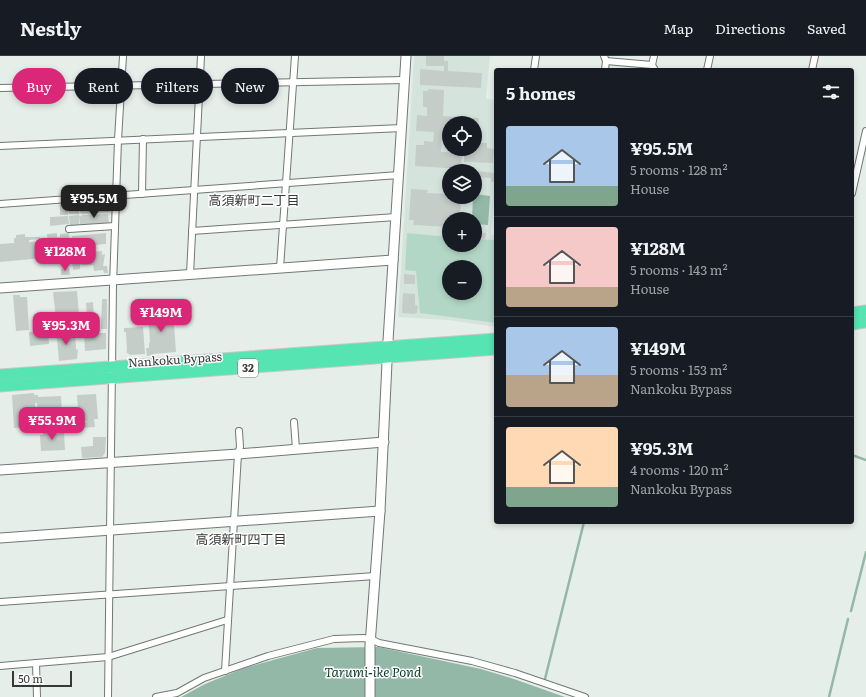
<!DOCTYPE html>
<meta charset="utf-8">
<style>
:root{--surface:#171b24;--page:#20242c;--text:#f1f3f6;--muted:#9ea1a6;--line:#363941;--accent:#db2777}
body{margin:0;font-family:Literata,"Noto Sans JP",serif;background:var(--page);color:var(--text);height:100vh;display:flex;flex-direction:column;font-size:15px;white-space:nowrap}
*{box-sizing:border-box;margin:0}
p{font-size:13px;color:var(--muted)}
.icon{flex:none;width:22px;height:22px;fill:none;stroke:currentColor;stroke-width:2;stroke-linecap:round;stroke-linejoin:round}
.map{position:relative;flex:1;overflow:hidden}
.side{position:absolute;left:494px;top:12px;width:360px;height:456px;display:flex;flex-direction:column;background:var(--surface);border-radius:4px;box-shadow:0 2px 6px #0003}
.side>*{flex:none}
.guide{position:absolute;left:12px;top:12px;width:380px;height:36px;display:flex;gap:8px}
.fabs{position:absolute;left:442px;top:60px;display:grid;gap:8px}
.fabs a{display:grid;place-items:center;width:40px;height:40px;border-radius:50%;background:var(--surface);box-shadow:0 2px 6px #0003;font-size:20px}
.scale{position:absolute;left:12px;bottom:10px;width:60px;box-sizing:border-box;padding-left:4px;border:2px solid #363937;border-top:0;font-size:11px;line-height:14px;white-space:nowrap;color:#363937;-webkit-text-stroke:3px #fff;paint-order:stroke}
.price{position:absolute;translate:-50% -34px;padding:0 9px;border-radius:8px;background:var(--accent);color:#fff;font-size:13px;line-height:26px;filter:drop-shadow(0 1px 2px #0008)}
.price::after{content:'';position:absolute;left:50%;top:24px;width:12px;height:9px;margin-left:-6px;background:inherit;clip-path:polygon(0 0,100% 0,50% 100%)}
.price.current{background:#222;color:#fff}
ul{padding:0;list-style:none}
li{display:flex;align-items:center;gap:12px;height:100px;padding:0 12px}
li+li{border-top:1px solid var(--line)}
li span{display:grid;place-items:center;flex:none;width:112px;height:80px;border-radius:4px;color:#555}
li>.icon{margin-inline-start:auto}
span .icon{width:48px;height:48px;fill:#fffc;stroke-width:1}
li b{font-size:17px}
h2{display:flex;justify-content:space-between;align-items:center;height:48px;padding:0 12px;font-size:17px}
.chip{padding:0 14px;border-radius:18px;background:var(--surface);box-shadow:0 2px 6px #0003;font-size:14px;line-height:36px}
.chip.current{background:var(--accent);color:#fff}
header{display:flex;align-items:center;gap:24px;box-sizing:border-box;height:56px;padding:0 20px;background:var(--surface);border-bottom:1px solid var(--line)}
header strong{font-size:19px}
nav{display:flex;gap:22px;margin-inline-start:auto;font-size:14px}
.map>svg:first-child{display:block}
</style>
<header>
<strong>Nestly</strong>
<nav><a>Map</a><a>Directions</a><a>Saved</a></nav>
</header>
<div class="map">
<svg width="866" height="641" viewBox="0 0 866 641">
<rect width="100%" height="100%" fill="#e6eeea"/>
<path fill="#d4e4dd" fill-rule="evenodd" d="M414,0H490L486,43L496,44V129L491,179H496V271L448,264L398,261ZM449,67H475V93H449ZM449,115H475V141H449ZM449,163H475V189H449ZM449,211H475V237H449Z"/>
<path fill="#b3d7c7" fill-rule="evenodd" d="M407,177L449,181V189H475V183L496,184V267L420,257L416,215L405,214ZM449,211H475V237H449Z"/>
<g fill="#94b8a8">
<polygon points="475,138 490,140 488,169 475,168 475,163 472,163 473,141 475,141"/>
<polygon points="378,591 481,613 511,622 565,641 181,641 205,628 244,612 317,592"/>
</g>
<g fill="none" stroke-linecap="round" stroke-linejoin="round">
<g stroke="#94b8a8" stroke-width="2.5">
<polyline points="852,399 866,404"/>
<polyline points="851,555 866,496"/>
<polyline points="545,623 584,466"/>
<polyline points="829,641 848,563"/>
</g>
</g>
<g fill="#c5cdc9">
<polygon points="426,0 444,0 444,5 448,5 448,15 482,17 481,32 420,29 420,13 444,15 444,10 426,10"/>
<polygon points="428,33 444,34 443,60 479,62 478,78 475,78 475,67 449,67 449,77 442,77 441,96 462,97 461,113 415,110 416,89 424,89 424,85 433,86 434,76 416,75 417,59 427,60 427,51 423,51 423,35 428,35"/>
<polygon points="475,87 487,87 487,92 494,93 493,107 464,106 464,95 451,95 451,93 475,93"/>
<polygon points="475,115 496,117 495,126 491,126 491,122 475,121"/>
<polygon points="411,133 428,134 427,137 449,138 449,141 461,141 460,163 449,163 449,171 413,169 414,164 409,164"/>
<polygon points="109,147 109,156 82,158 80,156 80,148"/>
<polygon points="79,148 79,158 69,158 68,152 68,159 60,159 60,149"/>
<polygon points="108,158 109,167 80,169 79,160 81,160 81,162 82,159"/>
<polygon points="79,159 79,169 70,170 69,160"/>
<polygon points="68,160 69,168 50,170 50,161"/>
<polygon points="477,176 486,177 485,183 477,182"/>
<polygon points="57,177 57,181 60,181 60,178 69,177 70,188 48,190 47,178"/>
<polygon points="106,177 106,188 73,191 72,180"/>
<polygon points="25,178 25,181 40,181 40,183 29,184 29,186 41,185 43,202 0,206 0,188 14,187 14,182 16,182 16,179"/>
<polygon points="56,192 56,193 69,192 69,208 67,208 67,206 50,208 49,193"/>
<polygon points="79,195 79,197 92,195 92,196 102,195 102,199 105,198 103,210 107,210 108,217 104,217 103,214 94,215 93,209 81,209 80,207 80,213 73,214 71,196"/>
<polygon points="69,212 70,219 61,219 61,213"/>
<polygon points="404,218 415,219 415,228 404,228"/>
<polygon points="77,235 80,270 57,271 53,236"/>
<polygon points="403,237 415,238 415,249 418,250 417,257 415,257 415,258 402,257"/>
<polygon points="13,239 20,239 20,241 27,241 29,274 16,275"/>
<polygon points="102,243 107,243 107,273 101,273"/>
<polygon points="93,246 95,277 106,277 106,293 85,295 84,278 87,278 88,274 86,247"/>
<polygon points="173,255 176,296 153,298 153,299 147,300 146,292 149,292 149,287 150,286 148,257"/>
<polygon points="143,271 145,298 130,299 126,296 127,295 126,276 124,276 124,272"/>
<polygon points="56,273 64,273 65,278 75,278 76,294 78,293 77,303 59,305"/>
<polygon points="48,275 49,288 30,290 29,276"/>
<polygon points="34,337 35,341 35,339 38,339 38,341 61,340 62,357 38,358 37,347 35,347 37,370 14,372 12,339"/>
<polygon points="96,338 98,363 94,363 95,371 81,372 81,366 87,366 87,365 79,366 77,339"/>
<polygon points="47,373 49,373 49,378 64,377 65,394 41,395 40,379 43,379 43,374"/>
<polygon points="93,381 106,381 105,397 102,401 82,402 81,391 93,390"/>
</g>
<g fill="none" stroke-linecap="round" stroke-linejoin="round">
<defs>
<g id="street">
<polyline points="604,0 606,5 605,14"/>
<polyline points="606,5 652,9 655,14"/>
<polyline points="652,9 654,0"/>
<polyline points="534,14 536,0"/>
<polyline points="707,14 710,0"/>
<polyline points="812,14 815,0"/>
<polyline points="0,32 405,24"/>
<polyline points="0,90 402,72"/>
<polyline points="852,137 866,75"/>
<polyline points="142,138 143,83"/>
<polyline points="0,148 399,119"/>
<polyline points="69,173 115,170"/>
<polyline points="192,175 396,161"/>
<polyline points="280,212 295,0"/>
<polyline points="190,218 201,0"/>
<polyline points="294,366 296,393"/>
<polyline points="0,546 375,520"/>
<polyline points="36,607 37,641"/>
<polyline points="0,610 108,601 227,564"/>
<polyline points="225,615 238,398 240,391 239,375"/>
<polyline points="108,641 113,230 118,84 123,0"/>
<polyline points="156,641 177,637 204,622 268,600 334,583 363,582 371,583 379,587 472,605 515,617 585,641"/>
</g>
<g id="secondary">
<polyline points="0,232 393,204"/>
<polyline points="0,414 238,398 384,386"/>
<polyline points="0,482 380,455"/>
<polyline points="370,641 370,589 380,455 388,285 406,0"/>
</g>
<g id="highway">
<polyline points="852,257 866,255"/>
<polyline points="852,268 866,266"/>
<polyline points="0,319 496,283"/>
<polyline points="0,330 496,293"/>
</g>
</defs>
<use href="#street" stroke="#707874" stroke-width="8"/>
<use href="#secondary" stroke="#707874" stroke-width="11"/>
<use href="#highway" stroke="#c7c8c7" stroke-width="13"/>
<use href="#street" stroke="#fff" stroke-width="6"/>
<use href="#secondary" stroke="#fff" stroke-width="9"/>
<use href="#highway" stroke="#56e4b3" stroke-width="11"/>
</g>
<g text-anchor="middle" stroke-width="3" stroke-linejoin="round" paint-order="stroke">
<rect fill="#fff" stroke="#727473" stroke-width="1" x="238" y="303" width="20" height="18" rx="3"/>
<g font-size="11" font-weight="bold" fill="#363937">
<text x="248" y="316">32</text>
</g>
<g font-size="12" fill="#363937" stroke="#fff">
<text transform="translate(175 304) rotate(-4)" y="4">Nankoku Bypass</text>
</g>
<g font-size="13" fill="#363937" stroke="#fff">
<text x="254" y="149">高須新町二丁目</text>
<text x="241" y="488">高須新町四丁目</text>
</g>
<g font-size="13" font-style="italic" fill="#093d2c" stroke="#fff">
<text x="373" y="621">Tarumi-ike Pond</text>
</g>
</g>
</svg>
<div class="fabs">
<a><svg class="icon" aria-label="locate" viewBox="0 0 24 24"><circle cx="12" cy="12" r="6"/><path d="M12 2v4M12 18v4M2 12h4M18 12h4"/></svg></a>
<a><svg class="icon" aria-label="layers" viewBox="0 0 24 24"><path d="M12 4l9 5-9 5-9-5zM3 14l9 5 9-5"/></svg></a>
<a>+</a>
<a>−</a>
</div>
<div class="scale">50 m</div>
<b class="price current" style="left:94px;top:163px">¥95.5M</b>
<b class="price" style="left:65px;top:216px">¥128M</b>
<b class="price" style="left:161px;top:277px">¥149M</b>
<b class="price" style="left:66px;top:290px">¥95.3M</b>
<b class="price" style="left:52px;top:385px">¥55.9M</b>
<div class="guide">
<a class="chip current">Buy</a>
<a class="chip">Rent</a>
<a class="chip">Filters</a>
<a class="chip">New</a>
</div>
<section class="side">
<h2>5 homes<svg class="icon" aria-label="filters" viewBox="0 0 24 24"><path d="M4 7h16M4 17h16"/><circle cx="9" cy="7" r="2"/><circle cx="15" cy="17" r="2"/></svg></h2>
<ul>
<li><span style="background:linear-gradient(#a9c7e8 75%,#7fa58c 0)"><svg class="icon" aria-label="home" viewBox="0 0 24 24"><path d="M3 11l9-7 9 7M6 9v11h12V9"/></svg></span><div><b>¥95.5M</b><p>5 rooms · 128 m²</p><p>House</p></div></li>
<li><span style="background:linear-gradient(#f6c9c9 75%,#b9a48a 0)"><svg class="icon" aria-label="home" viewBox="0 0 24 24"><path d="M3 11l9-7 9 7M6 9v11h12V9"/></svg></span><div><b>¥128M</b><p>5 rooms · 143 m²</p><p>House</p></div></li>
<li><span style="background:linear-gradient(#a9c7e8 60%,#b9a48a 0)"><svg class="icon" aria-label="home" viewBox="0 0 24 24"><path d="M3 11l9-7 9 7M6 9v11h12V9"/></svg></span><div><b>¥149M</b><p>5 rooms · 153 m²</p><p>Nankoku Bypass</p></div></li>
<li><span style="background:linear-gradient(#ffd9b3 75%,#7fa58c 0)"><svg class="icon" aria-label="home" viewBox="0 0 24 24"><path d="M3 11l9-7 9 7M6 9v11h12V9"/></svg></span><div><b>¥95.3M</b><p>4 rooms · 120 m²</p><p>Nankoku Bypass</p></div></li>
</ul>
</section>
</div>
